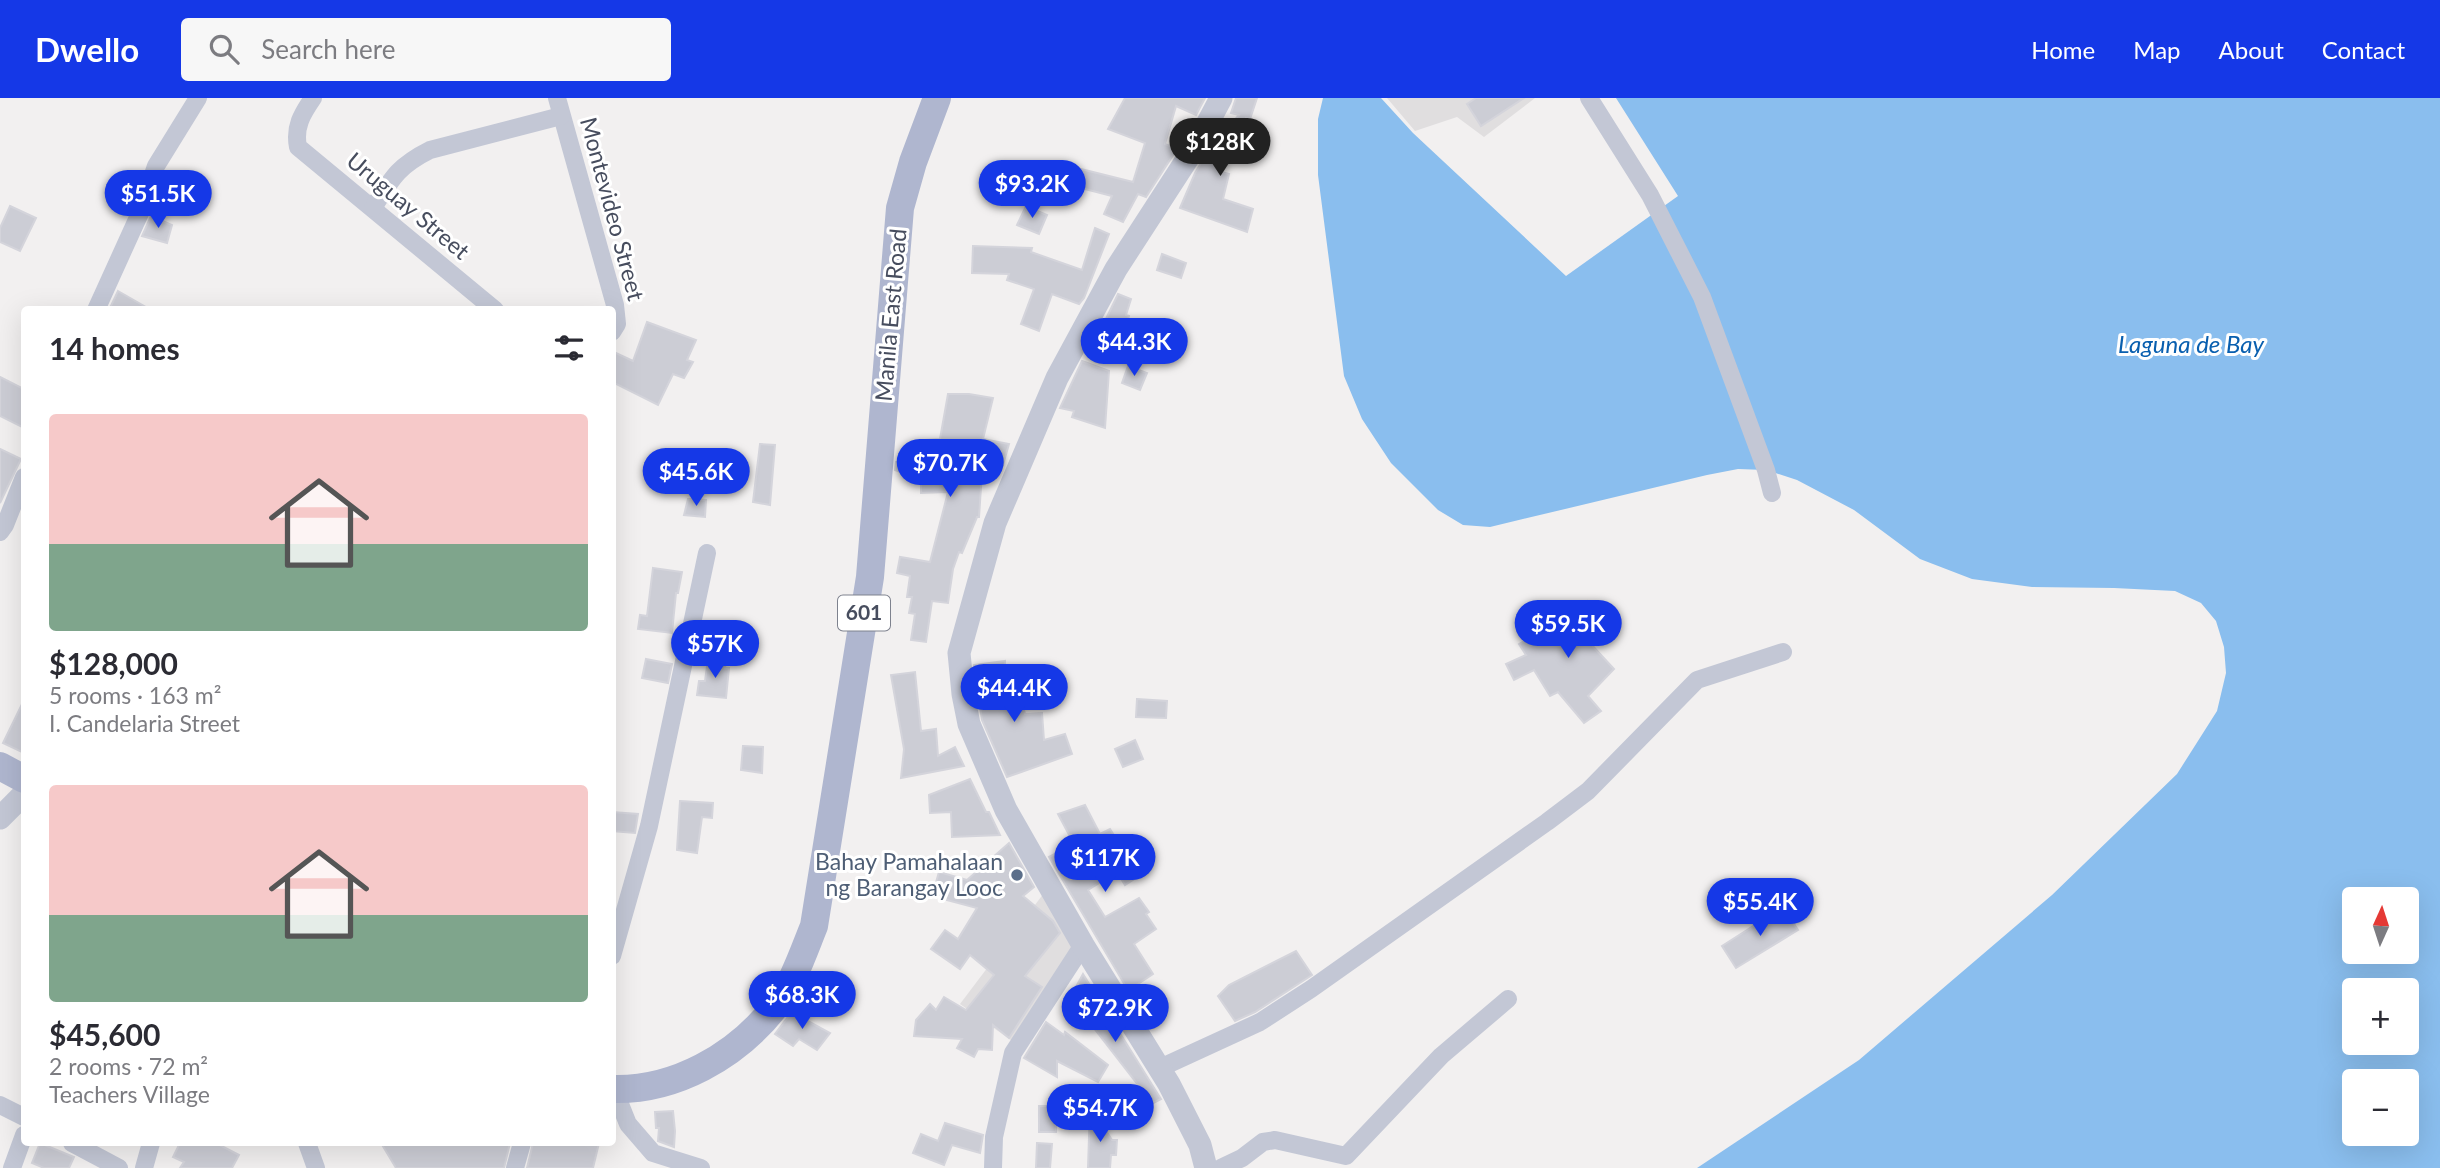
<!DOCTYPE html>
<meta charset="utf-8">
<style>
:root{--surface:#fff;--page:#f7f7f7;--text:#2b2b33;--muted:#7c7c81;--accent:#1538e7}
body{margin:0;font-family:Lato,sans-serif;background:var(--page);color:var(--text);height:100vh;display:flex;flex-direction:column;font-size:26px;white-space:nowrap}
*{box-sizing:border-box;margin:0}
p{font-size:23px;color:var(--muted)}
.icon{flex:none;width:38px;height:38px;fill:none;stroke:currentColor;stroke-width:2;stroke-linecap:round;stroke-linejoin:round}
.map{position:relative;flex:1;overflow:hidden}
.drawer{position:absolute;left:21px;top:208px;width:595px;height:840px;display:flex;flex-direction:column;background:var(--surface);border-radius:7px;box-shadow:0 7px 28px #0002}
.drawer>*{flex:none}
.needle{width:46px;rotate:3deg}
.buttons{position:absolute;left:2342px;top:789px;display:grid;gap:14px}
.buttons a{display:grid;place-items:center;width:77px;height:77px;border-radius:7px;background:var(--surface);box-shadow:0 7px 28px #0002;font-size:35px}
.price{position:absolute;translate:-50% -60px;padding:0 16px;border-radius:24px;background:var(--accent);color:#fff;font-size:23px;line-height:46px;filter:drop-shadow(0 2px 4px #0008)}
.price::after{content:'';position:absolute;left:50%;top:42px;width:21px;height:16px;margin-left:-10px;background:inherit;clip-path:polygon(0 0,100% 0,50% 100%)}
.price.on{background:#222;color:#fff}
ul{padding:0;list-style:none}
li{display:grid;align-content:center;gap:14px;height:371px;padding:0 28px}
li span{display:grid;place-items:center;height:217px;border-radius:7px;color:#555}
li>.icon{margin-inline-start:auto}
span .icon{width:126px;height:126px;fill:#fffc;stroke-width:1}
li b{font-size:30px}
h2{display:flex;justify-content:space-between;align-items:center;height:84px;padding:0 28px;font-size:30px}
header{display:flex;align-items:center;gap:42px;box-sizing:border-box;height:98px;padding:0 35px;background:var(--accent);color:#fff}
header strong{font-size:33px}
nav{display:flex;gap:38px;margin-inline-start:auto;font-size:24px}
.search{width:490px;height:63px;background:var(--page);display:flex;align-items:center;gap:18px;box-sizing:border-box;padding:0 24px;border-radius:7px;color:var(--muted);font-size:26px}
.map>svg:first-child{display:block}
</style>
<header>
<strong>Dwello</strong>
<div class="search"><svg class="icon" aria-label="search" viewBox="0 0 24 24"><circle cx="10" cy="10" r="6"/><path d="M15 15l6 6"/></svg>Search here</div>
<nav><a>Home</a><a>Map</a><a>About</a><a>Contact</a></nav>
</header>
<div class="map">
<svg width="2440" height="1070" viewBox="0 0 2440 1070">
<rect width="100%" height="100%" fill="#f2f0f0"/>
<g fill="#e0dedf">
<polygon points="1387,0 1535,0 1484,39 1457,19 1415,33"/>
<polygon points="1047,791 1076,852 1015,945 960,906"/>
</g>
<path fill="#8abeee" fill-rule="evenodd" d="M1323,0H1381L1413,35L1566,178L1678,98L1616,0H2440V1070H1697L1859,962L2052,797L2177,676L2217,613L2226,575L2224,549L2216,523L2201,505L2175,493L2114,490L2032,489L1972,481L1920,461L1854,412L1797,382L1766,372L1738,371L1707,377L1490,429L1463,427L1438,412L1391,365L1362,321L1344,278L1318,77V21ZM2354,802H2406V854H2354ZM2354,892H2406V945H2354ZM2354,984H2406V1036H2354Z"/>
<g fill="#cccdd5" stroke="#d4d4db" stroke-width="2">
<polygon points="1125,0 1205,0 1196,17 1176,8 1165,46 1177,51 1146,99 1138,96 1123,124 1104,116 1112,98 1077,89 1081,71 1133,84 1145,45 1108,31"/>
<polygon points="1236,0 1257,0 1250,21 1246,20 1218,73 1229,76 1223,101 1253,111 1247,134 1180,110 1195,75 1211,49 1239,17 1231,15"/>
<polygon points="1476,0 1524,0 1481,28 1467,6"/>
<polygon points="10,108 36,120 20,153 0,144 0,130"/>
<polygon points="1026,108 1047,117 1039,136 1017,127"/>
<polygon points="151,118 172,127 167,145 142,138"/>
<polygon points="1095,130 1109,136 1084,200 1079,206 1052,196 1039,233 1021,226 1034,191 1007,182 1009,176 972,175 973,148 1032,150 1031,154 1082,172"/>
<polygon points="1162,156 1186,165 1181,180 1157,172"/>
<polygon points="118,193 151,212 109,212"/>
<polygon points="1118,196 1131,201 1126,217 1129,218 1125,232 1104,225"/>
<polygon points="647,224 696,242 687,262 693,264 684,280 673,276 658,307 612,284 612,253 633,263"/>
<polygon points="1082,263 1109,273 1105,330 1072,319 1074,313 1060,310"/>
<polygon points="1128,268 1147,275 1140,292 1122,285"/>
<polygon points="0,279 24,291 24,330 0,318"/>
<polygon points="948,296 969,296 993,300 983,341 1009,346 1003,367 983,360 979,419 977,419 962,455 959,454 953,471 948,505 932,503 926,544 911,542 915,516 909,515 912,499 907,499 910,478 897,475 900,459 930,464 948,394 921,395 921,381 895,372 896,364 926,364 926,342 940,341"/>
<polygon points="760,346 775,347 770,407 753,404"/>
<polygon points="0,351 21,361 0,405"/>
<polygon points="688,401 706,402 705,419 684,417"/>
<polygon points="653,470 682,474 678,495 676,495 672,535 638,531 640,517 647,518"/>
<polygon points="1587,503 1609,527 1589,544 1614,571 1588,598 1601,613 1584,625 1558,594 1550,598 1534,572 1514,582 1506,566 1526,557 1519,546 1555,526"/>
<polygon points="646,561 672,566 668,585 642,580"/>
<polygon points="708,561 726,563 725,570 729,570 726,600 697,597 699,583 705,583"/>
<polygon points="1005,563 1004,586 1017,583 1025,616 1042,615 1044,642 1065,636 1072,656 1007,679 982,622 974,567"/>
<polygon points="915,574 921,633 936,631 938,658 955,649 964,668 901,680 904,651 891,577"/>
<polygon points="1137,601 1167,603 1166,620 1136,619"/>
<polygon points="24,602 24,655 3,645"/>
<polygon points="1135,642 1143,661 1123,669 1115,651"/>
<polygon points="743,648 763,649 762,675 741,672"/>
<polygon points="970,681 986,714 989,714 1000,737 952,739 951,714 930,715 929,697"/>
<polygon points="680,703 713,705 712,720 702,719 697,755 677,752"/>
<polygon points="1085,707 1100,736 1110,731 1126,756 1129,754 1142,776 1125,787 1117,774 1088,792 1105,819 1139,800 1149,814 1146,816 1156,831 1134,846 1153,876 1135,888 1145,903 1138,909 1049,759 1074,746 1058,716"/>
<polygon points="612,714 638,716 635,735 612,733"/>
<polygon points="1009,745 1034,789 1023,798 1053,823 1060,835 1025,878 1042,889 1009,940 993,927 992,952 978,951 974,959 957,950 962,941 914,938 916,922 930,906 936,912 944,899 966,912 994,877 970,857 960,871 931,851 945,832 958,841 977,810 932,798 939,774 967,782"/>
<polygon points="1783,809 1798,832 1736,870 1722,848"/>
<polygon points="1296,853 1312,877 1255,914 1235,923 1218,898 1229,887"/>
<polygon points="1083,876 1161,1001 1134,1015 1127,1002 1136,996 1133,992 1138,987 1083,916 1086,913 1070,900"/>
<polygon points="794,911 806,918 804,921 830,935 817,952 799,941 793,948 775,936"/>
<polygon points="1046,924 1064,937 1065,934 1108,967 1098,984 1057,963 1057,979 1024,960"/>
<rect x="1039" y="1008" width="17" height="26"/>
<polygon points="1090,1008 1112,1042 1117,1042 1116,1057 1111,1057 1110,1070 1088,1070"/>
<polygon points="673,1013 675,1033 674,1049 658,1043 659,1030 656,1030 655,1014"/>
<polygon points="945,1025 983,1037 980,1055 952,1047 944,1067 913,1055 921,1036 938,1043"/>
<polygon points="40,1045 74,1059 69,1070 44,1070 32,1065"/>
<polygon points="180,1045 216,1045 239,1057 232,1070 180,1070 184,1064 173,1059"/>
<polygon points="381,1045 510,1045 504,1070 396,1070"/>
<polygon points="533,1045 599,1045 593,1070 527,1070"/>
<polygon points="1037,1045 1052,1046 1050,1070 1036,1070"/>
</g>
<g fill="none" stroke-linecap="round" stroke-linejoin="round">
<g stroke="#c3c7d5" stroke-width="18">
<path d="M313,0C302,16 294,29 298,49L495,212"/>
<polyline points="557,0 615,207 617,226 612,234"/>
<polyline points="1589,0 1650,97 1702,199 1766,372 1772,395"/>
<path d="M373,110C392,80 398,68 430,52L561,18"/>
<polyline points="96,212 140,115 156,68 198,0"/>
<polyline points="0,434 5,427 24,379"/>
<polyline points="612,858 649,728 707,455"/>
<polyline points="1160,970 1260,924 1311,891 1547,724 1588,693 1697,582 1783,554"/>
<polyline points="614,991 628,1026 653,1055 701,1070"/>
<polyline points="0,1007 24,1019"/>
<polyline points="72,1045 119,1070"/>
<polyline points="307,1045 316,1070"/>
<polyline points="12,1070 24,1037"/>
<polyline points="144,1070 151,1045"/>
<polyline points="515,1070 522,1045"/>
<polyline points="993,1070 994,1039 1013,955 1083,847"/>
<polyline points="1221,1070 1242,1060 1263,1044 1275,1042 1346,1058 1441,958 1508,901"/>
</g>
<g stroke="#c3c7d5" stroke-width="23">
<polyline points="0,720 24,696"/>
<polyline points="1206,1070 1200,1047 1169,986 1083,847 1006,712 969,626 963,596 959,555 995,425 1057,280 1116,171 1195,49 1221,0"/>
</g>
<g stroke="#afb6cf" stroke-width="28">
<polyline points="0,668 24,681"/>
<path d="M612,991C675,993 736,958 774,910C793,886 803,855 814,828L870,479L900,110L913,64L937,0"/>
</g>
</g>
<circle fill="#5c6f8a" stroke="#fff" stroke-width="2.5" cx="1017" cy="777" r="7"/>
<g text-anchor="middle" stroke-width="6" stroke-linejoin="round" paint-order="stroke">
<rect fill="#fff" stroke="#7e828e" stroke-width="2" x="838" y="497.5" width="52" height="35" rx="5"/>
<g font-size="21" font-weight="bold" fill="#474d5e">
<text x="864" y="522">601</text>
</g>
<g font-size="23" fill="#474d5e" stroke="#fff">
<text transform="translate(408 108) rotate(40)" y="8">Uruguay Street</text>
<text transform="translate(612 111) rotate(75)" y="8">Montevideo Street</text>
<text transform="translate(891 217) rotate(-85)" y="8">Manila East Road</text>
</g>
<g font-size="23" fill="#4e5e75" stroke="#fff" text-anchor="end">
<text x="1003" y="772">Bahay Pamahalaan<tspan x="1003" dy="26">ng Barangay Looc</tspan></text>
</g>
<g font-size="24" font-style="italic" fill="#095faf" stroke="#fff">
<text x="2191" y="255">Laguna de Bay</text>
</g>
</g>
</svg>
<div class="buttons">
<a><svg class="needle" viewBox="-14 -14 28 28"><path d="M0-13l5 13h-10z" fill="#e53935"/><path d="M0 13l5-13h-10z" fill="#7c7c81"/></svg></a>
<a>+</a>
<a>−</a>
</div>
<b class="price on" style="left:1220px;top:80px">$128K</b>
<b class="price" style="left:1032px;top:122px">$93.2K</b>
<b class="price" style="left:158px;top:132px">$51.5K</b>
<b class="price" style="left:1134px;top:280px">$44.3K</b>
<b class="price" style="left:950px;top:401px">$70.7K</b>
<b class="price" style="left:696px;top:410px">$45.6K</b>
<b class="price" style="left:1568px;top:562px">$59.5K</b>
<b class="price" style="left:715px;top:582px">$57K</b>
<b class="price" style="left:1014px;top:626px">$44.4K</b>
<b class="price" style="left:1105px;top:796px">$117K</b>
<b class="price" style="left:1760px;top:840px">$55.4K</b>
<b class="price" style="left:802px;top:933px">$68.3K</b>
<b class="price" style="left:1115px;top:946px">$72.9K</b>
<b class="price" style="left:1100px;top:1046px">$54.7K</b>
<section class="drawer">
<h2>14 homes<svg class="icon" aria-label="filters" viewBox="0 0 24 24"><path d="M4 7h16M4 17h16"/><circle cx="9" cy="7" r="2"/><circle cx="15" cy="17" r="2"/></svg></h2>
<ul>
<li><span style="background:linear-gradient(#f6c9c9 60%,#7fa58c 0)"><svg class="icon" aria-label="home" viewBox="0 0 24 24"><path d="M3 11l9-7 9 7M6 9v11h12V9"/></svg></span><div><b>$128,000</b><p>5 rooms · 163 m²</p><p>I. Candelaria Street</p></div></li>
<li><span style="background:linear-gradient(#f6c9c9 60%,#7fa58c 0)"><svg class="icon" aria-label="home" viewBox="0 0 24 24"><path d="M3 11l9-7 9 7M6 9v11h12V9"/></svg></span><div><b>$45,600</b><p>2 rooms · 72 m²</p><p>Teachers Village</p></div></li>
</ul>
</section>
</div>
